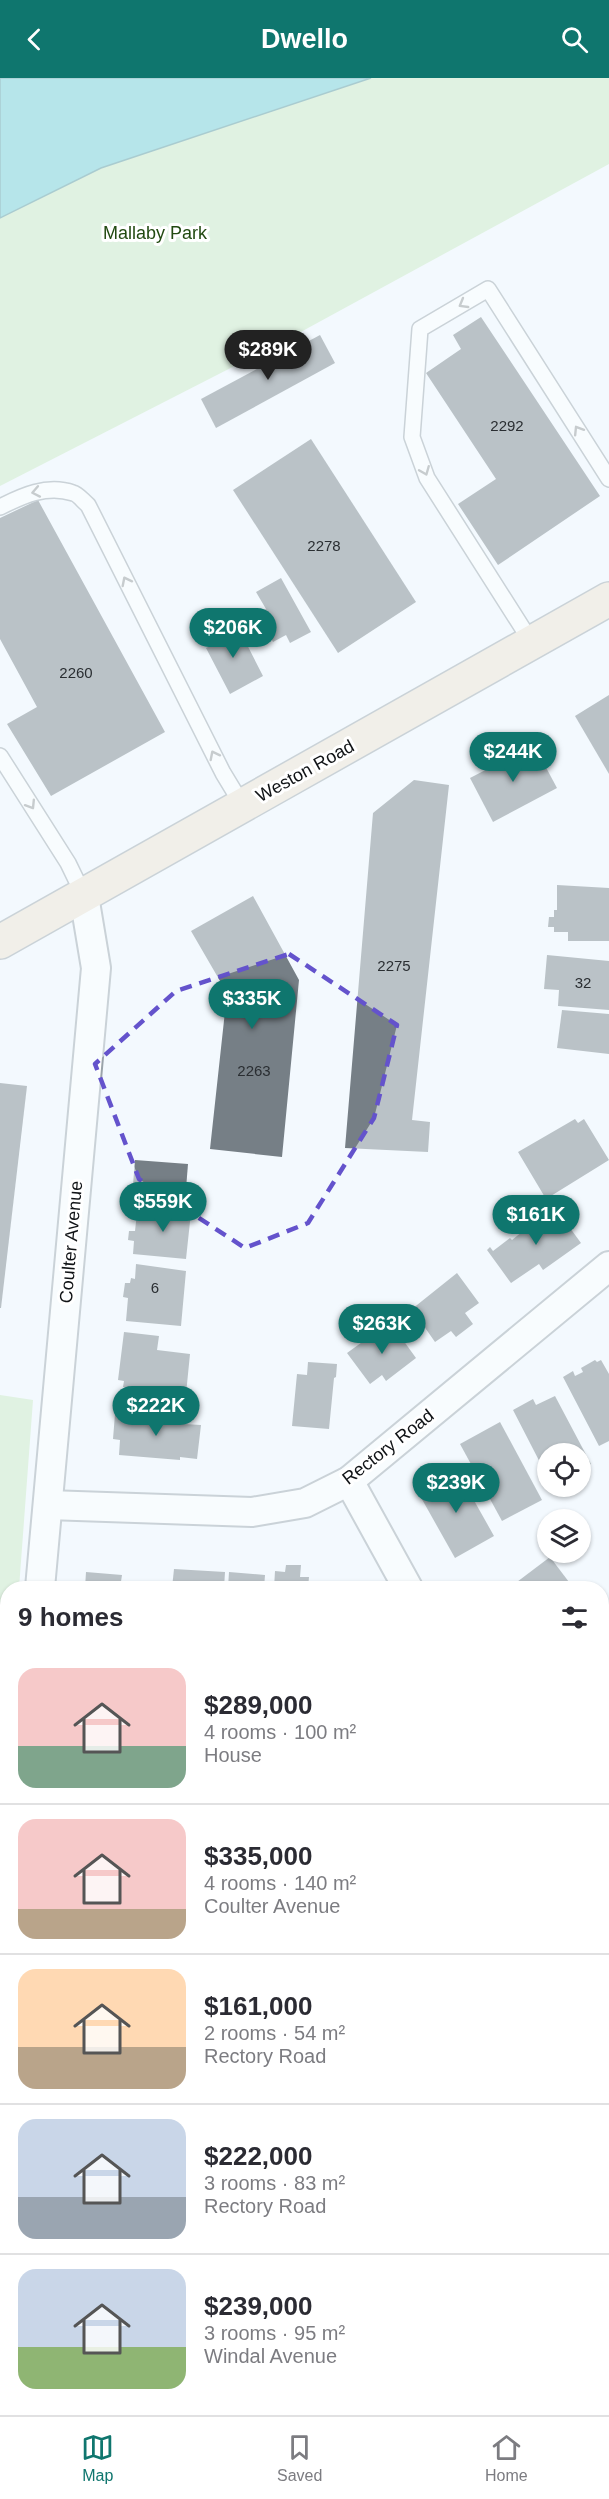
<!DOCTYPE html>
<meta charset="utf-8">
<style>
:root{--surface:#fff;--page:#f7f7f7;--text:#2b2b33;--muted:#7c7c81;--line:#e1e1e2;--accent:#0f766e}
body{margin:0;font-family:Helvetica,sans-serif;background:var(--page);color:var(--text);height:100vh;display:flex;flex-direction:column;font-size:22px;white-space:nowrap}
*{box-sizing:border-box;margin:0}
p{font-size:20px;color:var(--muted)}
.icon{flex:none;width:33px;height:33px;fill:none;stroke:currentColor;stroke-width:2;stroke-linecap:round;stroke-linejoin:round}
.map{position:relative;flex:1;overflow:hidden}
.drawer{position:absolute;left:0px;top:1503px;width:609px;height:834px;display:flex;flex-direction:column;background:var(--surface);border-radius:24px 24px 0 0;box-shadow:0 2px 4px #0004}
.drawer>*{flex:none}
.controls{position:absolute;left:537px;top:1365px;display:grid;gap:12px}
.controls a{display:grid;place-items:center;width:54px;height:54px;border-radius:50%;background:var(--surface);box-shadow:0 2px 4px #0004;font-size:30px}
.price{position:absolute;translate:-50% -51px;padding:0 14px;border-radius:21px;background:var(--accent);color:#fff;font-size:20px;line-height:39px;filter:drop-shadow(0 2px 3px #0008)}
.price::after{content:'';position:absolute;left:50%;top:36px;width:18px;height:14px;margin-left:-9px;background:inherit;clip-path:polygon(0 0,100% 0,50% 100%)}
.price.selected{background:#222;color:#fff}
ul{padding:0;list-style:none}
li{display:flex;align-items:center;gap:18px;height:150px;padding:0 18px}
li+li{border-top:2px solid var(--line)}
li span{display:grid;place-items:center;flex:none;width:168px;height:120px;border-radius:18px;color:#555}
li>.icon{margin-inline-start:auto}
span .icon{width:72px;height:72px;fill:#fffc;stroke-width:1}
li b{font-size:26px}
h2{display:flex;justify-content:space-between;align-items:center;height:72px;padding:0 18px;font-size:26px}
header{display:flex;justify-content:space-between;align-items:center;height:78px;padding:0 18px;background:var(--accent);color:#fff;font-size:27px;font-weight:700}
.tabs{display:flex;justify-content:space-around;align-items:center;height:84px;border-top:2px solid var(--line);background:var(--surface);font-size:16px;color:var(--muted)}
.tabs a{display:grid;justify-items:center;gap:3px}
.tabs .selected{color:var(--accent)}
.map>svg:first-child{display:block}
</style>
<header><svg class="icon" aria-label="back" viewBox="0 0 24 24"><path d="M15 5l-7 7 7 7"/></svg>Dwello<svg class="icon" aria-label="search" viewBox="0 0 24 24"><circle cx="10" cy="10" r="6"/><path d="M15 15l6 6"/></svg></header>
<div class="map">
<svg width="609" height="2337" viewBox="0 0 609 2337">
<rect width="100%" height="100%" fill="#f3f9fe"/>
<g fill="#cae8c0">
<polygon points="0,0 609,0 609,86 297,256 0,408"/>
<polygon points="0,1317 33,1322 19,1510 8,1510 7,1561 0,1560"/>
</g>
<polygon fill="#6dccd2" stroke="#51949a" stroke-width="1.5" points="0,0 371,0 101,90 0,140"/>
<g fill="#767f86">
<polygon points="481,239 600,418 498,487 458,426 496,401 426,295 461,271 453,257"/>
<polygon points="320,257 335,285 216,350 201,321"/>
<polygon points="311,361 416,524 338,575 233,412"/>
<polygon points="38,422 165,654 51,718 7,646 37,629 0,561 0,440"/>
<polygon points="281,500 311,554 290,565 286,557 273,564 258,535 266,531 256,514"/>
<polygon points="231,547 234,553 239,551 263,598 230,616 206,570 214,566 209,558"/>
<polygon points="609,617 609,696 575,638"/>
<polygon points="534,667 557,710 493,744 470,700"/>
<polygon points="414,702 449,707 412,1042 430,1044 428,1074 345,1070 373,735"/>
<polygon points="557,807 609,810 609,863 568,863 568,854 554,854 554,849 548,849 549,839 554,839 554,832 557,832"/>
<polygon points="253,818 299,902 282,1079 210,1071 227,915 191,853"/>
<polygon points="547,877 609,883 609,932 558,928 559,912 544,911"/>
<polygon points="562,932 609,936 609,976 557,970"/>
<polygon points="0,1005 27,1008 1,1230 0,1230"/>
<polygon points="575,1041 578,1045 584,1041 609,1082 546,1121 518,1074"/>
<polygon points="135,1082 188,1086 185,1123 132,1119"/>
<polygon points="174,1123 192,1125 186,1181 133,1176 134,1163 128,1162 129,1153 135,1153 137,1135 172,1138"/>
<polygon points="554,1128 581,1165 543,1192 539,1186 511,1205 487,1172 490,1169 493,1173 510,1160 512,1162"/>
<polygon points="136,1186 186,1193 181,1248 126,1243 128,1220 123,1219 125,1205 130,1205 131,1200 135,1201"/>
<polygon points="457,1195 479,1225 465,1235 473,1246 456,1259 451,1253 435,1264 412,1231"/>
<polygon points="390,1244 416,1280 386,1303 382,1297 370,1306 347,1275"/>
<polygon points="124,1254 159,1258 157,1272 190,1276 186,1316 123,1309 124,1303 118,1302"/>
<polygon points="595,1282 597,1284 601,1282 609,1296 609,1363 599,1368 563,1299 573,1293 575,1298 583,1294 581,1290"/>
<polygon points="308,1284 337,1286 336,1299 334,1300 329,1351 292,1348 297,1296 307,1297"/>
<polygon points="555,1318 591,1386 580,1392 580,1376 548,1376 548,1400 513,1332 533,1321 536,1327"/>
<polygon points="115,1336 184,1342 184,1346 201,1347 197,1381 180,1379 180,1382 119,1377 120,1362 113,1361"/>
<polygon points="500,1344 542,1422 502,1443 460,1366"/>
<polygon points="458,1394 494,1458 455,1480 419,1416 422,1414 419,1410 435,1400 438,1405"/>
<polygon points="550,1479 572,1508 568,1510 509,1510"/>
<polygon points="286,1487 301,1487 300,1499 309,1499 308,1510 274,1510 275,1493 285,1494"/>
<polygon points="174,1491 225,1494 224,1510 172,1510"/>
<polygon points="86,1494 122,1497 120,1510 85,1510"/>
<polygon points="229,1494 265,1497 264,1510 228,1510"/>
<polygon points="602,1573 609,1580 609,1619 602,1627"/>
<polygon points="609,1625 609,1665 602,1659 602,1634"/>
<polygon points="609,2174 609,2192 602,2185"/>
<polygon points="604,2198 609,2203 609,2254 602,2247 602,2201"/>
<polygon points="602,2260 609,2267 609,2297 602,2304"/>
<polygon points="481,2330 538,2330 546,2337 489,2337"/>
<polygon points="551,2330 575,2330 567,2337 559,2337"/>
</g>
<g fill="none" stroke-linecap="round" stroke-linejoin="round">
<defs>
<g id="lane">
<path d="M0,429C22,418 47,406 73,415C78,416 83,423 88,427L223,695L243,728"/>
<polyline points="532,565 427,400 412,359 420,251 488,211 609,401"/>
<polyline points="0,678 68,785 84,818"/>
</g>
<g id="street">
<polyline points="349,1403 408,1510"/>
<polyline points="48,1427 252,1434 305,1425 349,1403 609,1188"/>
<polyline points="40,1510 96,890 84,818"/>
<polyline points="0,1904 8,1905"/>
<polyline points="0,2058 8,1979"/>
</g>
<polyline id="secondary" points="0,864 609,521"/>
</defs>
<use href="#lane" stroke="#9aa3aa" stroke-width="18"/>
<use href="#street" stroke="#9aa3aa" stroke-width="32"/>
<use href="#secondary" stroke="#9aa3aa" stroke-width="36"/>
<use href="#lane" stroke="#fff" stroke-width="15"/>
<use href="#street" stroke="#fff" stroke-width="28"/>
<use href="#secondary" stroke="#efe2d0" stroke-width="33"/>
<defs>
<g id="rail">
<polyline points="602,1817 609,1808"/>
<polyline points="602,1847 609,1838"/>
<polyline points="602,1879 609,1871"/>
<polyline points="602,1911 609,1902"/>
<polyline points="602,2009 609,2001"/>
<polyline points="101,2337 108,2330"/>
<polyline points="131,2337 138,2330"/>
<polyline points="159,2337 166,2330"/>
<polyline points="189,2337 196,2330"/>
<polyline points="289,2337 297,2330"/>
</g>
</defs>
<use href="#rail" stroke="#808488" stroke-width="7"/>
<use href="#rail" stroke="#fff" stroke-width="4.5" stroke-dasharray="14" stroke-linecap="butt"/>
</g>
<defs><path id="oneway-chevron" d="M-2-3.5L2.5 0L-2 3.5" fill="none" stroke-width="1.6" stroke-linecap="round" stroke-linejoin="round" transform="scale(1.5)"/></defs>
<g stroke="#939596">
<use href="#oneway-chevron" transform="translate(463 226) rotate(150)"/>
<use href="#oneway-chevron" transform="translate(578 352) rotate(-122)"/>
<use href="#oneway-chevron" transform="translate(425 393) rotate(68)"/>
<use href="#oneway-chevron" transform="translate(36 414) rotate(169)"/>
<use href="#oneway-chevron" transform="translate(126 503) rotate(-117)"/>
<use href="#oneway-chevron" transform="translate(214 677) rotate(-117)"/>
<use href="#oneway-chevron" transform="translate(31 727) rotate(58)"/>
</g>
<path d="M0 0H609V2337H0ZM289,876L397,947L374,1040L308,1145L245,1170L139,1101L95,986L176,913Z" fill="#f3f9fe" fill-opacity=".55" fill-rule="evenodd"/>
<path fill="none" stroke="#6453cc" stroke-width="4.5" stroke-dasharray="12 8" stroke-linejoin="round" d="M289,876L397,947L374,1040L308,1145L245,1170L139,1101L95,986L176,913Z"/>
<g text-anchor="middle" stroke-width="6" stroke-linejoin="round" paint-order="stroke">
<g font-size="15" fill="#2a2e32">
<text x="507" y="353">2292</text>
<text x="324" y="473">2278</text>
<text x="76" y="600">2260</text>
<text x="394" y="893">2275</text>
<text x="583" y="910">32</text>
<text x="254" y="998">2263</text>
<text x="155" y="1215">6</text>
</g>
<g font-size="18" fill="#224a11" stroke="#fff">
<text x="155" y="161">Mallaby Park</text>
</g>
<g font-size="18" fill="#101316" stroke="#fff">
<text transform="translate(305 693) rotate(-29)" y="6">Weston Road</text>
<text transform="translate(71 1164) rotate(-85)" y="6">Coulter Avenue</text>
<text transform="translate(388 1369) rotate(-38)" y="6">Rectory Road</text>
</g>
</g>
</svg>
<div class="controls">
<a><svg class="icon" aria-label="locate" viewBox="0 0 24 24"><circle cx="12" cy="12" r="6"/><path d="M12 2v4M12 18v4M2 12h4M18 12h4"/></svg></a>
<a><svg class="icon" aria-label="layers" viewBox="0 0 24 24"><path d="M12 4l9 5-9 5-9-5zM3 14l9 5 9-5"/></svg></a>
</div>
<b class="price selected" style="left:268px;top:303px">$289K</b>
<b class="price" style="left:233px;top:581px">$206K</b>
<b class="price" style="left:513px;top:705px">$244K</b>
<b class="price" style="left:252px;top:952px">$335K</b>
<b class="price" style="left:163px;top:1155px">$559K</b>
<b class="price" style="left:536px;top:1168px">$161K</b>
<b class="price" style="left:382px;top:1277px">$263K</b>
<b class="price" style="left:156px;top:1359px">$222K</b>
<b class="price" style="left:456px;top:1436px">$239K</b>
<section class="drawer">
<h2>9 homes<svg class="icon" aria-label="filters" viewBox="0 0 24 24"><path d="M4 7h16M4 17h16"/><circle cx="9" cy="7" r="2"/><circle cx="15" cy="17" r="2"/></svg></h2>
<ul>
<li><span style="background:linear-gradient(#f6c9c9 65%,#7fa58c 0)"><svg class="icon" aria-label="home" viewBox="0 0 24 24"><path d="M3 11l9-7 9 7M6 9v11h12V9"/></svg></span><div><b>$289,000</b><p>4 rooms · 100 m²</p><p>House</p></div></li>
<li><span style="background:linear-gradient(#f6c9c9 75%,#b9a48a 0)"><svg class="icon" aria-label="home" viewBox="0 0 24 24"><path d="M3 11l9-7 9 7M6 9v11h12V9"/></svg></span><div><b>$335,000</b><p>4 rooms · 140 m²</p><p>Coulter Avenue</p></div></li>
<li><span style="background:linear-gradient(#ffd9b3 65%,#b9a48a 0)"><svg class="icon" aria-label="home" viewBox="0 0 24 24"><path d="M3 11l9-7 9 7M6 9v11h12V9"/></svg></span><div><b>$161,000</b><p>2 rooms · 54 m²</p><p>Rectory Road</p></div></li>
<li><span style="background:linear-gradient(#c9d6e8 65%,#9aa5b1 0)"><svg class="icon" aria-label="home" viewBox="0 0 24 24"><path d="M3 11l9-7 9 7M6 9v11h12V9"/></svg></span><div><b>$222,000</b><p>3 rooms · 83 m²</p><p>Rectory Road</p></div></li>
<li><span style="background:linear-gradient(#c9d6e8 65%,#8fb573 0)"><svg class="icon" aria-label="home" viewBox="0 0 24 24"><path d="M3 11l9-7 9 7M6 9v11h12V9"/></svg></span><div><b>$239,000</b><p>3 rooms · 95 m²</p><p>Windal Avenue</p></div></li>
</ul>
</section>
</div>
<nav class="tabs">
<a class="selected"><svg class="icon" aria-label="map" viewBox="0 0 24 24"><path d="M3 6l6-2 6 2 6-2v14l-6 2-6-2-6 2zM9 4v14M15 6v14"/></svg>Map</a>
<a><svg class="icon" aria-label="saved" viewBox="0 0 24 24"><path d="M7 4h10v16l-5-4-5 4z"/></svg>Saved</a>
<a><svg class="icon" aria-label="home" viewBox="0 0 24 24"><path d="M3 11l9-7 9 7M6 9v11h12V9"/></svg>Home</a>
</nav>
